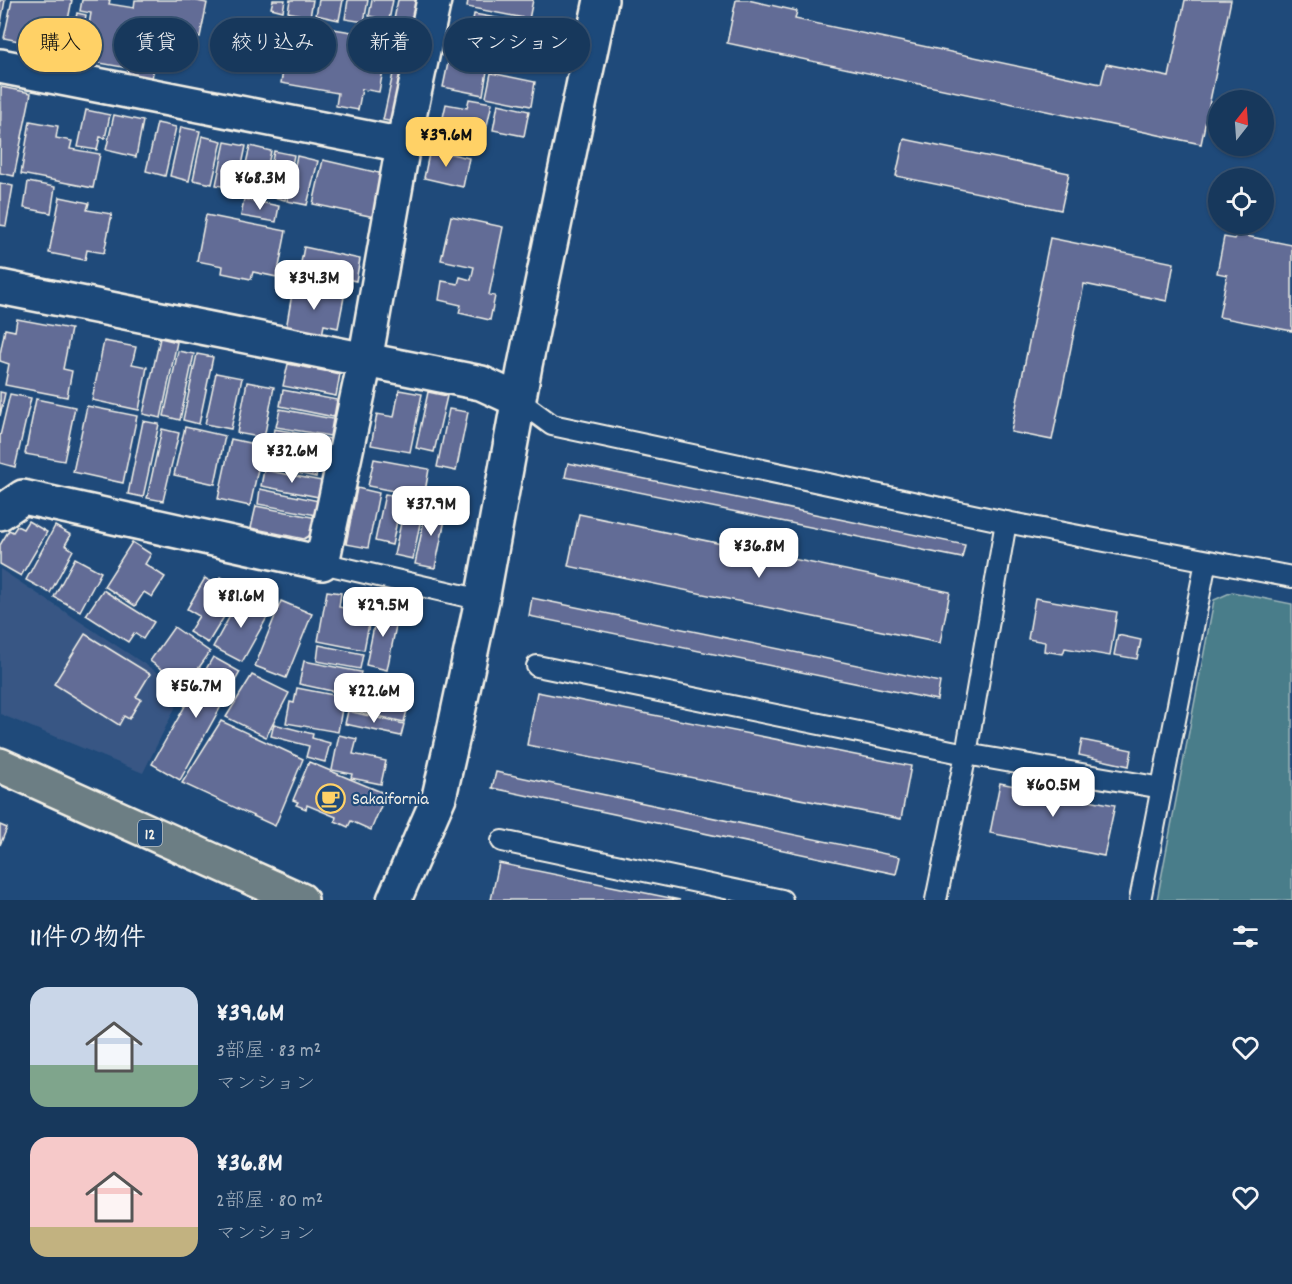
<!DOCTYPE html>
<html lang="ja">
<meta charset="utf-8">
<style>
:root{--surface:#17385c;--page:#244365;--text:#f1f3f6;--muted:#9eacbb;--line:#365272;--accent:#ffd166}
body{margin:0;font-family:Dekko,"Klee One",sans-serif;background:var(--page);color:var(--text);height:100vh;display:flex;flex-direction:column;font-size:22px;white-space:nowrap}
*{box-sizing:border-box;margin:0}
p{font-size:20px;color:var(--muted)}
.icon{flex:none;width:33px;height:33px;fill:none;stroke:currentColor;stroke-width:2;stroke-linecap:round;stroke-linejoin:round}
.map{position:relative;height:900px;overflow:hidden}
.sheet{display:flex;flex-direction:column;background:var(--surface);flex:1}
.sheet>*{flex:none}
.banner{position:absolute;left:18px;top:18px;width:600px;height:54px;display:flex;gap:12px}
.needle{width:39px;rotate:17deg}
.buttons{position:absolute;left:1208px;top:90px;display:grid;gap:12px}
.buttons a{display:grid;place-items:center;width:66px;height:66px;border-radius:50%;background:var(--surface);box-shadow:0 2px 4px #0004,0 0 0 2px var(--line);font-size:30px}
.price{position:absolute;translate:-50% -51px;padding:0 14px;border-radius:12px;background:#fff;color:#222;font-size:20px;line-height:39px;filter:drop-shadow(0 2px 3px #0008)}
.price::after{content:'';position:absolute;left:50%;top:36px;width:18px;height:14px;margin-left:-9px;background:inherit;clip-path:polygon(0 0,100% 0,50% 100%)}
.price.current{background:var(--accent);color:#111}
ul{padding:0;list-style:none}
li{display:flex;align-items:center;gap:18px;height:150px;padding:0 30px}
li span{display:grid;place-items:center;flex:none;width:168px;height:120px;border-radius:18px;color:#555}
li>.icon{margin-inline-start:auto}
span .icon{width:72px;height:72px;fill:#fffc;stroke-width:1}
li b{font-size:26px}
h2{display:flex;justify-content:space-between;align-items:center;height:72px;padding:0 30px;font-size:26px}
.chip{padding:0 21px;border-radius:27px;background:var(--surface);box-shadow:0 2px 4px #0004,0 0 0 2px var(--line);font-size:21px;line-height:54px}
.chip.current{background:var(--accent);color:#111}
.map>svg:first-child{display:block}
</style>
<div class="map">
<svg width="1292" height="900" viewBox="0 0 1292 900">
<rect width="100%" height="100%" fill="#1f4a7a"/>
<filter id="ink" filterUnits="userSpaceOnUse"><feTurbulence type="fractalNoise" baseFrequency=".0167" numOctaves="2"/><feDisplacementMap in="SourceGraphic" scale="12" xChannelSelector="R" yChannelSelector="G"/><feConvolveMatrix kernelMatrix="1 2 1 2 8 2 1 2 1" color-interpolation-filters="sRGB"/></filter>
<g filter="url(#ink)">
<polygon fill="#375784" points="0,569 184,690 143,773 0,714"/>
<polygon fill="#4a7d8a" stroke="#9fb7b9" stroke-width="1.5" points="1232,592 1292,604 1292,900 1157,900 1214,600"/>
<g fill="#626c96" stroke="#f4f1e8" stroke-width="1.5">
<polygon points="0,0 5,0 0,28"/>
<polygon points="12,0 72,0 62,50 4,38"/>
<polygon points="82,0 110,0 109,4 134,8 135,0 192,0 207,3 200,37 188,34 183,60 156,55 151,84 127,79 128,68 83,60 91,13 80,11"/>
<polygon points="273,0 285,0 283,11 271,8"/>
<polygon points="290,0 313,0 310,17 288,12"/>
<polygon points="319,0 343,0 339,20 316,15"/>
<polygon points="348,0 368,0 364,22 345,19"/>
<polygon points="372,0 393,0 389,20 369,16"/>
<polygon points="398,0 425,0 418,35 392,29"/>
<polygon points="468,0 533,0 529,19 467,7"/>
<polygon points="736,0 748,0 797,11 795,19 1101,84 1106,64 1169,77 1185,0 1231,0 1201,144 727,43"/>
<polygon points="77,13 86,15 79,48 70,47"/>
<polygon points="474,14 514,21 509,44 470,36"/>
<polygon points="518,22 546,26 539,62 512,57"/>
<polygon points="297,23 389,38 379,92 362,89 358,110 336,106 338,93 281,83 287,47 293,48"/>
<polygon points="469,40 510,48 506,69 464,61"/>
<polygon points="448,63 487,71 483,95 443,87"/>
<polygon points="394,69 410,72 399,123 383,120"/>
<polygon points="491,73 535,82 531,106 486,97"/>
<polygon points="1,87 31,93 14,176 0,173"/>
<polygon points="469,99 492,103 486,130 482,130 478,152 433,144 437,121 442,122 446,104 467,108"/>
<polygon points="498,104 529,111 524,136 493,130"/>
<polygon points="86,110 110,115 105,138 100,137 97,150 78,147"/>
<polygon points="114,115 143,121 136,157 106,150"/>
<polygon points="30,121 58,126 56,138 72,141 70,149 100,154 93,188 21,174"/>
<polygon points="157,123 176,127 165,176 146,171"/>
<polygon points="181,127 200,131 189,181 170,176"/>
<polygon points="202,136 222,141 212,184 193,180"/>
<polygon points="904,139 1069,173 1061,210 896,176"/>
<polygon points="225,142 246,146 237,189 216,185"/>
<polygon points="250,146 271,151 261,195 240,190"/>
<polygon points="430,149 469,158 463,187 424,178"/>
<polygon points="274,151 294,155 285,200 265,195"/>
<polygon points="297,156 318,161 307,205 287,201"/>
<polygon points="323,160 388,175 379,218 313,204"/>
<polygon points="28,182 55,187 51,213 24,208"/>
<polygon points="0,183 13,186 6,226 0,225"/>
<polygon points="60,197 89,203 87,210 112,214 104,253 87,250 85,260 49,253"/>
<polygon points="244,199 279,206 276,222 241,216"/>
<polygon points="206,215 286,231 277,277 253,272 251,279 222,273 223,266 197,261"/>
<polygon points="451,216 503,227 489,295 495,296 490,320 459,313 461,305 439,300 442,281 458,284 460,277 471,280 474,267 441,260"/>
<polygon points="1236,234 1292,245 1292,331 1219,317 1227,275 1217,273 1224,237 1235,239"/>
<polygon points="1050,238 1174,263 1167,301 1084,284 1052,440 1011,432"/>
<polygon points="304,247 360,259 356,281 342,278 339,292 297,283"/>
<polygon points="293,288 344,297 338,328 324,325 322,335 286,329"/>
<polygon points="17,319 71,329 63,369 72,371 67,397 5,385 9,364 0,361 0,354 5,329 15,331"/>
<polygon points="160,338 177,342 161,418 143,414"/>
<polygon points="104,341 136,347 132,364 147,367 139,410 92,400"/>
<polygon points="178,351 194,354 180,420 164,416"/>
<polygon points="197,354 213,357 199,424 183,420"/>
<polygon points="288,364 340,374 336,396 283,386"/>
<polygon points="216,373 242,378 231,429 205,424"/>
<polygon points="247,382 274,387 264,438 237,433"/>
<polygon points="283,390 337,400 334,417 280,406"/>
<polygon points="399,390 422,394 410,452 371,445 377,414 394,417"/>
<polygon points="0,392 5,393 0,416"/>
<polygon points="428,392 447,396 434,452 416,448"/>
<polygon points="10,394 31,398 15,467 0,463 0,436"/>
<polygon points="36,399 75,407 64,461 25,454"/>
<polygon points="87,406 137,416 123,483 73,472"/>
<polygon points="280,409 333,419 330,436 276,427"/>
<polygon points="449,409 468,412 456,471 437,467"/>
<polygon points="143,421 159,424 143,497 128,494"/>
<polygon points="185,427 225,436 215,484 174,475"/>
<polygon points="162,429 179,433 163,501 147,498"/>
<polygon points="274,429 331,439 328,457 271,447"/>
<polygon points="231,439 263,446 250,506 218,499"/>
<polygon points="270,449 319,460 316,477 266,466"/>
<polygon points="374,459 429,469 424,497 368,486"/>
<polygon points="568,463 965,545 962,558 565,477"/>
<polygon points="264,470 322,481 319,497 261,486"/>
<polygon points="357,488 379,493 368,548 346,544"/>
<polygon points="260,489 319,501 316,515 258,504"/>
<polygon points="385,494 402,497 392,545 375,541"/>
<polygon points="406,500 424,503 413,559 394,555"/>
<polygon points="256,506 317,518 314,533 304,539 251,528"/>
<polygon points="427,506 447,510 435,568 415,564"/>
<polygon points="579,514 950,592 940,643 568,566"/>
<polygon points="28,521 47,532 21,576 0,564 0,545 9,530 13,532 17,526 23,529"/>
<polygon points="55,526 71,535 65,545 73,550 50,593 26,580"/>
<polygon points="132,542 151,554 145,564 165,577 152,597 144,592 135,606 104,586"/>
<polygon points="75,558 101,572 80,611 54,597"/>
<polygon points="220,577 241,589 208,643 189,632 199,616 187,609 205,578 216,585"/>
<polygon points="103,590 154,622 143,639 134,633 128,642 86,615"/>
<polygon points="327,591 341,593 339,607 371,614 364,650 318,641"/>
<polygon points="241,596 270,612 242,662 213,647"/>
<polygon points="532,598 940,682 937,700 529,616"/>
<polygon points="1035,598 1117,612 1110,656 1065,648 1063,654 1044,651 1045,642 1028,639"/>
<polygon points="281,601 312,614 286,678 255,666"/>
<polygon points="378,607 399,611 387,670 366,665"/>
<polygon points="174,627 210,652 186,686 150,661"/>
<polygon points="85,634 150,674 136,697 141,699 129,719 124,716 119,725 54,684"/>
<polygon points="1118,635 1141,640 1137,659 1114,655"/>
<polygon points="319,645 363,654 360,669 317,661"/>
<polygon points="213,657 240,672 180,780 152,764"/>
<polygon points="304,661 361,672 359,679 349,677 346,694 299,684"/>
<polygon points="252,675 289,693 266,737 226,717"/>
<polygon points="354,684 412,694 410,706 351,695"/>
<polygon points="297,688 344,697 338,732 286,723 290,702 294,703"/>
<polygon points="537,692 911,766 901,819 527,745"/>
<polygon points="350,697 407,710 404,722 347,709"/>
<polygon points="348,711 404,724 401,736 345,724"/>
<polygon points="221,721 303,759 275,826 182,783"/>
<polygon points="274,724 313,734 312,738 330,743 325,762 306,757 309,746 271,736"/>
<polygon points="339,735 357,739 353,754 386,761 381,784 351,778 352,774 332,770"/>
<polygon points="1082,740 1132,750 1129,766 1079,755"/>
<polygon points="309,762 386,794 371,830 351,821 348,827 335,821 336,817 307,805 306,809 296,805 298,802 293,800"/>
<polygon points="496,772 900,857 896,874 492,788"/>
<polygon points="1000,783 1040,791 1042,785 1074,792 1073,797 1115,805 1104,856 990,833"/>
<polygon points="0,825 7,828 0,845"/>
<polygon points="499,863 680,900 491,900"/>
</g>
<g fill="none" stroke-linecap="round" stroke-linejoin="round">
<defs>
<g id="lane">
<polyline points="518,400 552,425 1006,522 1292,577"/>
<polyline points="322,563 482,600"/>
<polyline points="537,666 966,754 1162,788"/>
<polyline points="502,841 782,900"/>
<polyline points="936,900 966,754 1006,522"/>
<polyline points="1140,900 1206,561"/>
</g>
<g id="street">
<polyline points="0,66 403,145"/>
<polyline points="0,287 481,383 518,400"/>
<polyline points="0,513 23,497 322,563 365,361 403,145 434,0"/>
</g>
<polyline id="secondary" points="394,900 439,797 453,736 482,600 525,365 601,0"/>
<polyline id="primary" points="0,765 301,900"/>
</defs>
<use href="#lane" stroke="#f4f1e8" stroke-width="24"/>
<use href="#street" stroke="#f4f1e8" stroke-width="38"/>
<use href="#secondary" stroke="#f4f1e8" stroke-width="38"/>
<use href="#primary" stroke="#f4f1e8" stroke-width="38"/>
<use href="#lane" stroke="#1f4a7a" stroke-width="20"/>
<use href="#street" stroke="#1f4a7a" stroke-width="33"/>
<use href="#secondary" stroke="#1f4a7a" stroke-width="33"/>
<use href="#primary" stroke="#6c7e84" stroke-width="33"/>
</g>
</g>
<defs>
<symbol id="cafe-ring" viewBox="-11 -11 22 22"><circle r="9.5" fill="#1f4a7a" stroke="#ffd166" stroke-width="1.5"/><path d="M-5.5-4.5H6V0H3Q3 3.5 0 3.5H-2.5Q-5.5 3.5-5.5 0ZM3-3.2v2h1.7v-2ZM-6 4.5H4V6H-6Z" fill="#ffd166"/></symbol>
</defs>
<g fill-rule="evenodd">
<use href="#cafe-ring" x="314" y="782" width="33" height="33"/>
</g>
<g text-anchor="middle" stroke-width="4.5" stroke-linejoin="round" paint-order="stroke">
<rect fill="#1f4a7a" stroke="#b4bfc7" stroke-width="1.5" x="138" y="820" width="24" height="26" rx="4.5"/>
<g font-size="16" font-weight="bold" fill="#f4f1e8">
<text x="150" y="839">12</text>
</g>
<g font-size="18" fill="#f4f1e8" stroke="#1f4a7a" text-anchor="start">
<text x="352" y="804">Sakaifornia</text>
</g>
</g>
</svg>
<div class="buttons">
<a><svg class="needle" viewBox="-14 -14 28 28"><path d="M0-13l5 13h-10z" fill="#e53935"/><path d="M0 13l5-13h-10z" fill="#9eacbb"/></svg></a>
<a><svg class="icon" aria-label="locate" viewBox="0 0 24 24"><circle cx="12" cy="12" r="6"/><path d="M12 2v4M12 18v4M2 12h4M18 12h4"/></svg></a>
</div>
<b class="price current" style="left:446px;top:168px">¥39.6M</b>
<b class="price" style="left:260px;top:211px">¥68.3M</b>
<b class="price" style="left:314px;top:311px">¥34.3M</b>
<b class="price" style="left:292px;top:484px">¥32.6M</b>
<b class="price" style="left:431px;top:537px">¥37.9M</b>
<b class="price" style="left:759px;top:579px">¥36.8M</b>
<b class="price" style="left:241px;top:629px">¥81.6M</b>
<b class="price" style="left:383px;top:638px">¥29.5M</b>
<b class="price" style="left:196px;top:719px">¥56.7M</b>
<b class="price" style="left:374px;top:724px">¥22.6M</b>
<b class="price" style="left:1053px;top:818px">¥60.5M</b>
<div class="banner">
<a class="chip current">購入</a>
<a class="chip">賃貸</a>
<a class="chip">絞り込み</a>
<a class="chip">新着</a>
<a class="chip">マンション</a>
</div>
</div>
<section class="sheet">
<h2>11件の物件<svg class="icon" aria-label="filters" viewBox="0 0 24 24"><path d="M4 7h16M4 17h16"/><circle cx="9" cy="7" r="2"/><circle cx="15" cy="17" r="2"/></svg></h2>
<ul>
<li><span style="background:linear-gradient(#c9d6e8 65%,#7fa58c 0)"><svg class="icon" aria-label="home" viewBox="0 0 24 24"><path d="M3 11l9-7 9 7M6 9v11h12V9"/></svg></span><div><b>¥39.6M</b><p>3部屋 · 83 m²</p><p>マンション</p></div><svg class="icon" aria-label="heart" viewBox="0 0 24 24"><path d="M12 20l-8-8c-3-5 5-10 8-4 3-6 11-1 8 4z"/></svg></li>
<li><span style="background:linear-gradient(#f6c9c9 75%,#c2b280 0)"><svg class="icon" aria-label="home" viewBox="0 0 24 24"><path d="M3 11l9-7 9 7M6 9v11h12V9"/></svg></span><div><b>¥36.8M</b><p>2部屋 · 80 m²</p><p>マンション</p></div><svg class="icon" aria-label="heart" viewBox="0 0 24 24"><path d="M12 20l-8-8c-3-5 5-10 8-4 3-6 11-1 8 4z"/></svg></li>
</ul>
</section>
